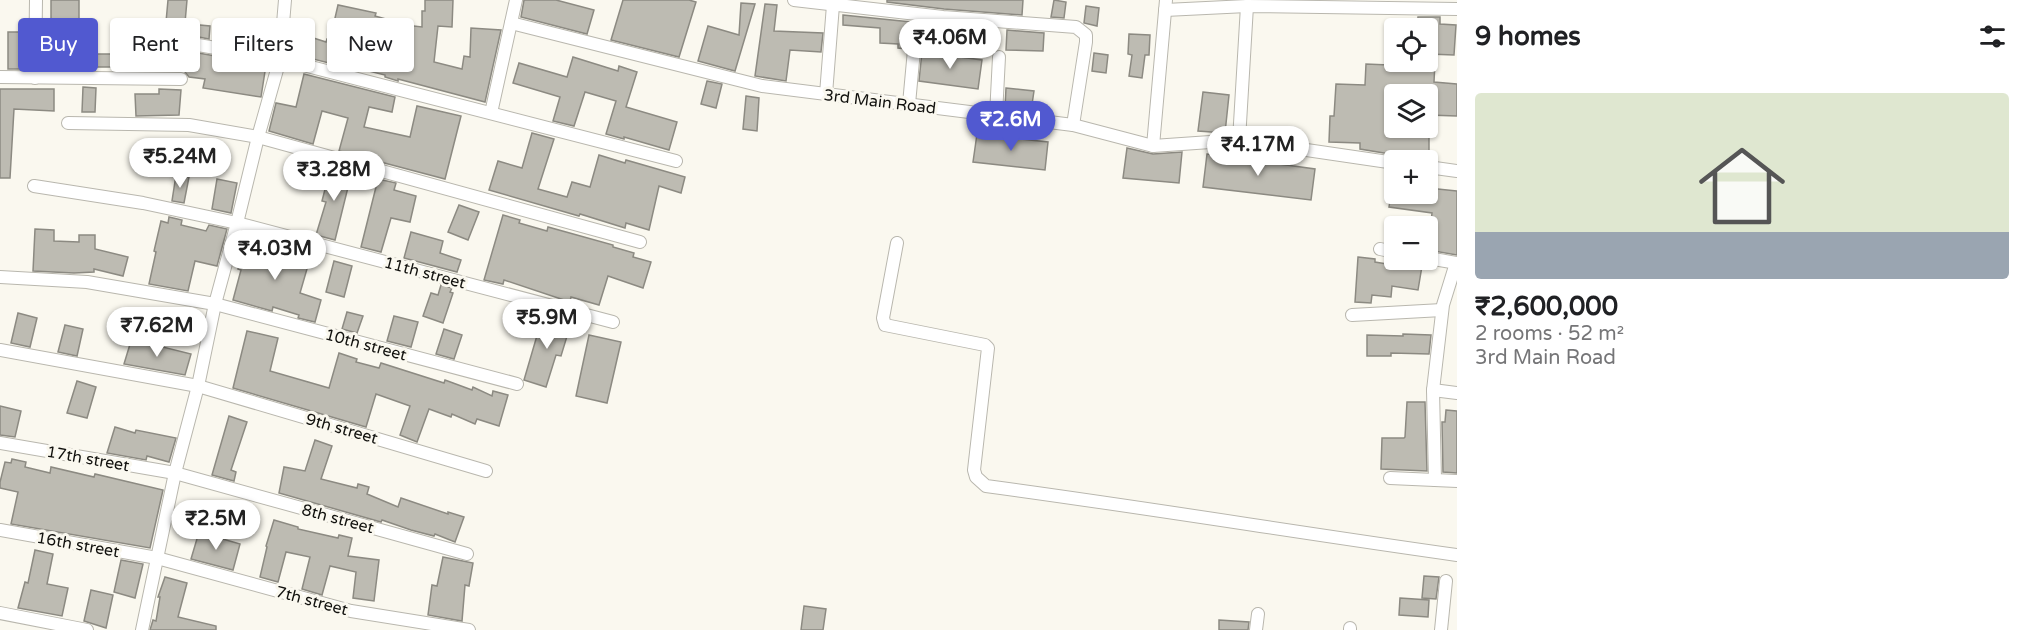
<!DOCTYPE html>
<meta charset="utf-8">
<style>
:root{--surface:#fff;--page:#f2f2f2;--text:#202124;--muted:#757577;--accent:#5159d0}
body{margin:0;font-family:"Varela Round",sans-serif;background:var(--page);color:var(--text);height:100vh;display:flex;flex-direction:column;font-size:22px;white-space:nowrap}
*{box-sizing:border-box;margin:0}
p{font-size:20px;color:var(--muted)}
.icon{flex:none;width:33px;height:33px;fill:none;stroke:currentColor;stroke-width:2;stroke-linecap:round;stroke-linejoin:round}
.map{position:relative;flex:1;overflow:hidden}
.sheet{display:flex;flex-direction:column;background:var(--surface);width:570px}
.sheet>*{flex:none}
.hud{position:absolute;left:18px;top:18px;width:570px;height:54px;display:flex;gap:12px}
.fabs{position:absolute;left:1384px;top:18px;display:grid;gap:12px}
.fabs a{display:grid;place-items:center;width:54px;height:54px;border-radius:6px;background:var(--surface);box-shadow:0 2px 4px #0004;font-size:30px}
.price{position:absolute;translate:-50% -51px;padding:0 14px;border-radius:21px;background:#fff;color:#222;font-size:20px;line-height:39px;filter:drop-shadow(0 2px 3px #0008)}
.price::after{content:'';position:absolute;left:50%;top:36px;width:18px;height:14px;margin-left:-9px;background:inherit;clip-path:polygon(0 0,100% 0,50% 100%)}
.price.on{background:var(--accent);color:#fff}
ul{padding:0;list-style:none}
li{display:grid;align-content:center;gap:12px;height:318px;padding:0 18px}
li span{display:grid;place-items:center;height:186px;border-radius:6px;color:#555}
li>.icon{margin-inline-start:auto}
span .icon{width:108px;height:108px;fill:#fffc;stroke-width:1}
li b{font-size:26px}
h2{display:flex;justify-content:space-between;align-items:center;height:72px;padding:0 18px;font-size:26px}
.chip{padding:0 21px;border-radius:6px;background:var(--surface);box-shadow:0 2px 4px #0004;font-size:21px;line-height:54px}
.chip.on{background:var(--accent);color:#fff}
main{display:flex;flex:1;min-height:0}
.map>svg:first-child{display:block}
</style>
<main>
<div class="map">
<svg width="1457" height="630" viewBox="0 0 1457 630">
<rect width="100%" height="100%" fill="#faf8ef"/>
<g fill="#bdbbb2" stroke="#8c8a82" stroke-width="1.5">
<polygon points="51,0 79,0 79,33 92,32 93,54 113,54 113,39 133,39 133,69 113,67 88,67 88,70 43,69 44,29 51,29"/>
<polygon points="168,0 187,0 185,23 166,22"/>
<polygon points="425,0 453,0 452,27 438,26 434,62 462,69 464,56 470,57 471,28 501,30 485,102 398,79 398,81 385,77 385,75 357,68 357,70 309,58 309,56 296,52 301,34 326,42 327,39 330,40 338,5 376,13 375,16 397,22 397,24 422,27 422,11 425,11"/>
<polygon points="524,0 556,0 594,10 587,34 521,17"/>
<polygon points="623,0 689,0 696,2 679,57 611,40"/>
<polygon points="887,0 1023,0 1022,15 944,9 887,2"/>
<polygon points="1054,0 1066,2 1064,18 1051,17"/>
<polygon points="741,3 755,4 735,71 698,61 708,26 739,35"/>
<polygon points="765,4 777,5 774,31 823,33 821,52 790,50 786,81 755,76"/>
<polygon points="1086,6 1099,8 1097,26 1084,23"/>
<polygon points="843,15 921,23 921,45 914,42 910,43 906,49 898,48 898,44 880,43 880,28 843,25"/>
<polygon points="1418,17 1440,17 1440,24 1456,25 1454,55 1428,54 1428,28 1417,28"/>
<polygon points="189,24 210,26 209,39 199,37 191,40 190,47 193,52 266,65 261,97 203,88 205,79 189,77 185,72"/>
<polygon points="1007,30 1044,33 1043,51 1006,50"/>
<rect x="8" y="32" width="19" height="37"/>
<polygon points="1129,34 1150,35 1149,55 1145,55 1142,78 1129,76 1132,55 1128,54"/>
<polygon points="922,52 982,60 978,89 919,81"/>
<polygon points="1094,53 1108,55 1106,73 1092,71"/>
<polygon points="573,57 618,71 619,66 637,72 626,107 677,122 669,150 624,137 624,139 606,134 616,101 585,92 574,126 553,121 560,97 513,83 519,63 567,77"/>
<polygon points="1413,62 1435,62 1434,82 1457,84 1457,116 1428,115 1428,93 1406,92 1405,94 1395,94 1395,128 1429,128 1429,159 1405,160 1405,158 1396,155 1360,149 1360,143 1329,142 1330,116 1334,116 1336,84 1365,85 1366,64 1413,66"/>
<polygon points="304,74 395,97 392,112 369,107 364,127 410,137 417,106 461,116 445,179 339,151 348,118 322,111 313,144 269,131 276,103 296,107"/>
<polygon points="707,81 722,84 716,108 701,104"/>
<polygon points="83,87 96,88 95,112 82,112"/>
<polygon points="1006,88 1034,91 1031,111 1005,108"/>
<polygon points="0,89 54,89 54,111 14,109 10,178 0,178"/>
<polygon points="159,89 181,90 179,115 136,116 135,94 159,94"/>
<polygon points="1203,92 1229,95 1225,133 1198,131"/>
<polygon points="746,96 759,98 757,131 743,129"/>
<polygon points="532,133 554,139 538,189 567,197 572,182 590,187 599,155 625,163 626,160 685,177 681,193 659,186 649,230 626,223 625,228 580,214 579,216 489,190 498,161 522,168"/>
<polygon points="977,134 1048,142 1045,170 973,162"/>
<polygon points="185,139 199,141 196,165 182,163"/>
<polygon points="1127,148 1153,154 1182,152 1179,183 1123,178"/>
<polygon points="1207,154 1315,169 1311,200 1203,187"/>
<polygon points="334,166 352,171 335,240 316,235 326,202 322,201 330,170 333,170"/>
<polygon points="176,175 189,177 184,203 172,201"/>
<polygon points="217,179 237,183 231,213 212,209"/>
<polygon points="378,179 396,183 394,190 416,196 410,222 391,218 381,252 361,247"/>
<polygon points="1428,188 1457,191 1457,255 1428,250 1432,213 1389,207 1391,194 1428,194"/>
<polygon points="459,205 479,212 468,240 448,232"/>
<polygon points="503,215 520,220 519,223 547,231 548,227 613,245 613,247 634,253 633,257 651,262 643,288 608,276 599,305 571,297 570,302 504,280 503,284 484,280"/>
<polygon points="169,217 182,220 181,225 206,231 209,225 227,229 217,266 195,261 188,291 149,284 156,252 154,251 161,221 168,223"/>
<polygon points="35,229 54,230 54,241 79,242 79,235 95,235 95,249 128,257 123,276 94,269 94,272 74,273 33,271"/>
<polygon points="411,232 443,241 440,253 461,260 457,272 404,258"/>
<polygon points="247,241 311,255 300,293 321,300 315,322 298,318 299,315 273,307 272,311 233,300 241,270 238,269"/>
<polygon points="1358,257 1375,259 1375,262 1399,266 1400,262 1422,266 1418,290 1392,286 1391,297 1372,295 1371,303 1355,302"/>
<polygon points="334,261 352,266 344,297 326,292"/>
<polygon points="441,285 452,288 450,292 453,293 443,323 423,316 431,293 438,295"/>
<polygon points="347,312 363,316 357,333 342,329"/>
<polygon points="18,313 37,318 30,347 11,343"/>
<polygon points="543,315 571,323 561,356 556,355 546,387 524,380"/>
<polygon points="394,316 418,322 411,347 387,341"/>
<polygon points="65,325 83,329 77,356 58,352"/>
<polygon points="444,329 462,335 454,359 436,354"/>
<polygon points="247,331 278,338 270,371 329,388 339,353 357,359 356,362 379,368 381,363 444,383 445,380 472,390 473,387 492,396 493,391 508,395 499,426 477,419 475,424 452,414 451,417 429,409 417,442 400,435 410,406 376,394 366,427 233,388"/>
<polygon points="1403,334 1431,335 1429,354 1391,353 1391,356 1367,356 1367,335 1403,336"/>
<polygon points="589,335 621,342 607,403 576,396"/>
<polygon points="131,341 146,345 147,343 191,354 185,375 124,364"/>
<polygon points="77,381 96,387 87,418 67,413"/>
<polygon points="1407,402 1425,402 1427,471 1381,469 1382,438 1404,438 1405,437"/>
<polygon points="0,406 21,411 15,437 0,435"/>
<polygon points="1446,410 1457,411 1457,473 1443,472 1442,422 1445,422"/>
<polygon points="229,416 247,422 231,470 236,472 234,481 212,475"/>
<polygon points="115,427 135,433 136,430 176,438 169,462 147,456 146,460 107,453"/>
<polygon points="315,440 332,446 321,479 357,488 358,484 369,487 367,494 398,507 401,498 448,514 448,512 464,517 455,542 435,534 434,536 411,530 382,520 381,522 279,493 284,467 305,471"/>
<polygon points="12,459 26,462 25,467 50,473 51,467 94,477 95,474 163,490 150,548 11,524 18,492 0,488 0,482 5,462 11,463"/>
<polygon points="274,520 298,527 298,529 338,538 339,535 352,538 348,556 379,560 374,601 353,598 356,572 330,566 322,595 302,589 310,557 286,552 278,582 260,577 267,547 266,546"/>
<polygon points="199,532 240,544 233,570 191,559"/>
<polygon points="35,550 53,554 47,584 68,588 62,616 18,608 25,582 28,583"/>
<polygon points="443,557 473,563 469,586 465,585 462,621 428,615 432,585 437,586"/>
<polygon points="121,560 143,564 135,598 114,592"/>
<polygon points="1424,576 1439,577 1436,599 1422,598"/>
<polygon points="165,577 187,583 178,617 216,626 216,630 150,630 153,620 156,621 160,597 158,597"/>
<polygon points="91,590 113,595 106,628 84,621"/>
<polygon points="1400,598 1429,600 1428,617 1399,615"/>
<polygon points="804,606 826,609 823,630 801,630"/>
<polygon points="1219,620 1249,622 1248,630 1219,630"/>
</g>
<g fill="none" stroke-linecap="round" stroke-linejoin="round">
<defs>
<g id="minor">
<polyline points="794,0 943,17 1076,27 1086,35 1086,42 1073,125"/>
<polyline points="1165,10 1247,6 1457,9"/>
<polyline points="511,23 762,86 1073,125 1153,146 1239,140 1395,163"/>
<polyline points="198,45 280,59 676,161"/>
<polyline points="0,77 181,79"/>
<polyline points="35,78 36,0"/>
<polyline points="826,94 833,5"/>
<polyline points="909,104 914,50"/>
<polyline points="491,113 516,0"/>
<polyline points="996,115 999,57"/>
<polyline points="68,123 189,125 258,137 640,242"/>
<polyline points="1239,140 1247,6"/>
<polyline points="1153,146 1166,0"/>
<polyline points="1428,167 1457,171"/>
<polyline points="34,186 143,203 237,223 613,322"/>
<path d="M897,243L883,318L885,325L985,345L988,348L974,470L976,477L986,486C1143,507 1300,533 1457,555"/>
<polyline points="1380,249 1395,252"/>
<polyline points="1428,258 1457,263"/>
<polyline points="0,277 87,282 215,304 517,384"/>
<polyline points="1352,315 1442,310"/>
<polyline points="0,350 198,386 486,471"/>
<polyline points="1433,390 1457,393"/>
<polyline points="0,443 175,473 467,554"/>
<polyline points="1390,478 1457,481"/>
<polyline points="1435,480 1433,390 1443,305 1456,263"/>
<polyline points="0,530 157,558 351,611 469,630"/>
<polyline points="0,613 87,630"/>
<polyline points="142,630 175,473 198,386 215,304 237,223 258,137 280,59 285,0"/>
<polyline points="1256,630 1258,614"/>
<polyline points="1350,630 1350,628"/>
<polyline points="1441,630 1446,581"/>
</g>
</defs>
<use href="#minor" stroke="#b9b7ae" stroke-width="14"/>
<use href="#minor" stroke="#fff" stroke-width="12"/>
</g>
<g text-anchor="middle" stroke-width="6" stroke-linejoin="round" paint-order="stroke">
<g font-size="16" fill="#11110e" stroke="#faf8ef">
<text transform="translate(880 101) rotate(7)" y="6">3rd Main Road</text>
<text transform="translate(425 272) rotate(15)" y="6">11th street</text>
<text transform="translate(366 344) rotate(15)" y="6">10th street</text>
<text transform="translate(342 428) rotate(16)" y="6">9th street</text>
<text transform="translate(88 458) rotate(10)" y="6">17th street</text>
<text transform="translate(338 518) rotate(15)" y="6">8th street</text>
<text transform="translate(78 544) rotate(10)" y="6">16th street</text>
<text transform="translate(312 600) rotate(15)" y="6">7th street</text>
</g>
</g>
</svg>
<div class="fabs">
<a><svg class="icon" aria-label="locate" viewBox="0 0 24 24"><circle cx="12" cy="12" r="6"/><path d="M12 2v4M12 18v4M2 12h4M18 12h4"/></svg></a>
<a><svg class="icon" aria-label="layers" viewBox="0 0 24 24"><path d="M12 4l9 5-9 5-9-5zM3 14l9 5 9-5"/></svg></a>
<a>+</a>
<a>−</a>
</div>
<b class="price" style="left:950px;top:70px">₹4.06M</b>
<b class="price on" style="left:1011px;top:152px">₹2.6M</b>
<b class="price" style="left:1258px;top:177px">₹4.17M</b>
<b class="price" style="left:180px;top:189px">₹5.24M</b>
<b class="price" style="left:334px;top:202px">₹3.28M</b>
<b class="price" style="left:275px;top:281px">₹4.03M</b>
<b class="price" style="left:547px;top:350px">₹5.9M</b>
<b class="price" style="left:157px;top:358px">₹7.62M</b>
<b class="price" style="left:216px;top:551px">₹2.5M</b>
<div class="hud">
<a class="chip on">Buy</a>
<a class="chip">Rent</a>
<a class="chip">Filters</a>
<a class="chip">New</a>
</div>
</div>
<section class="sheet">
<h2>9 homes<svg class="icon" aria-label="filters" viewBox="0 0 24 24"><path d="M4 7h16M4 17h16"/><circle cx="9" cy="7" r="2"/><circle cx="15" cy="17" r="2"/></svg></h2>
<ul>
<li><span style="background:linear-gradient(#dfe7d0 75%,#9aa5b1 0)"><svg class="icon" aria-label="home" viewBox="0 0 24 24"><path d="M3 11l9-7 9 7M6 9v11h12V9"/></svg></span><div><b>₹2,600,000</b><p>2 rooms · 52 m²</p><p>3rd Main Road</p></div></li>
</ul>
</section>
</main>
